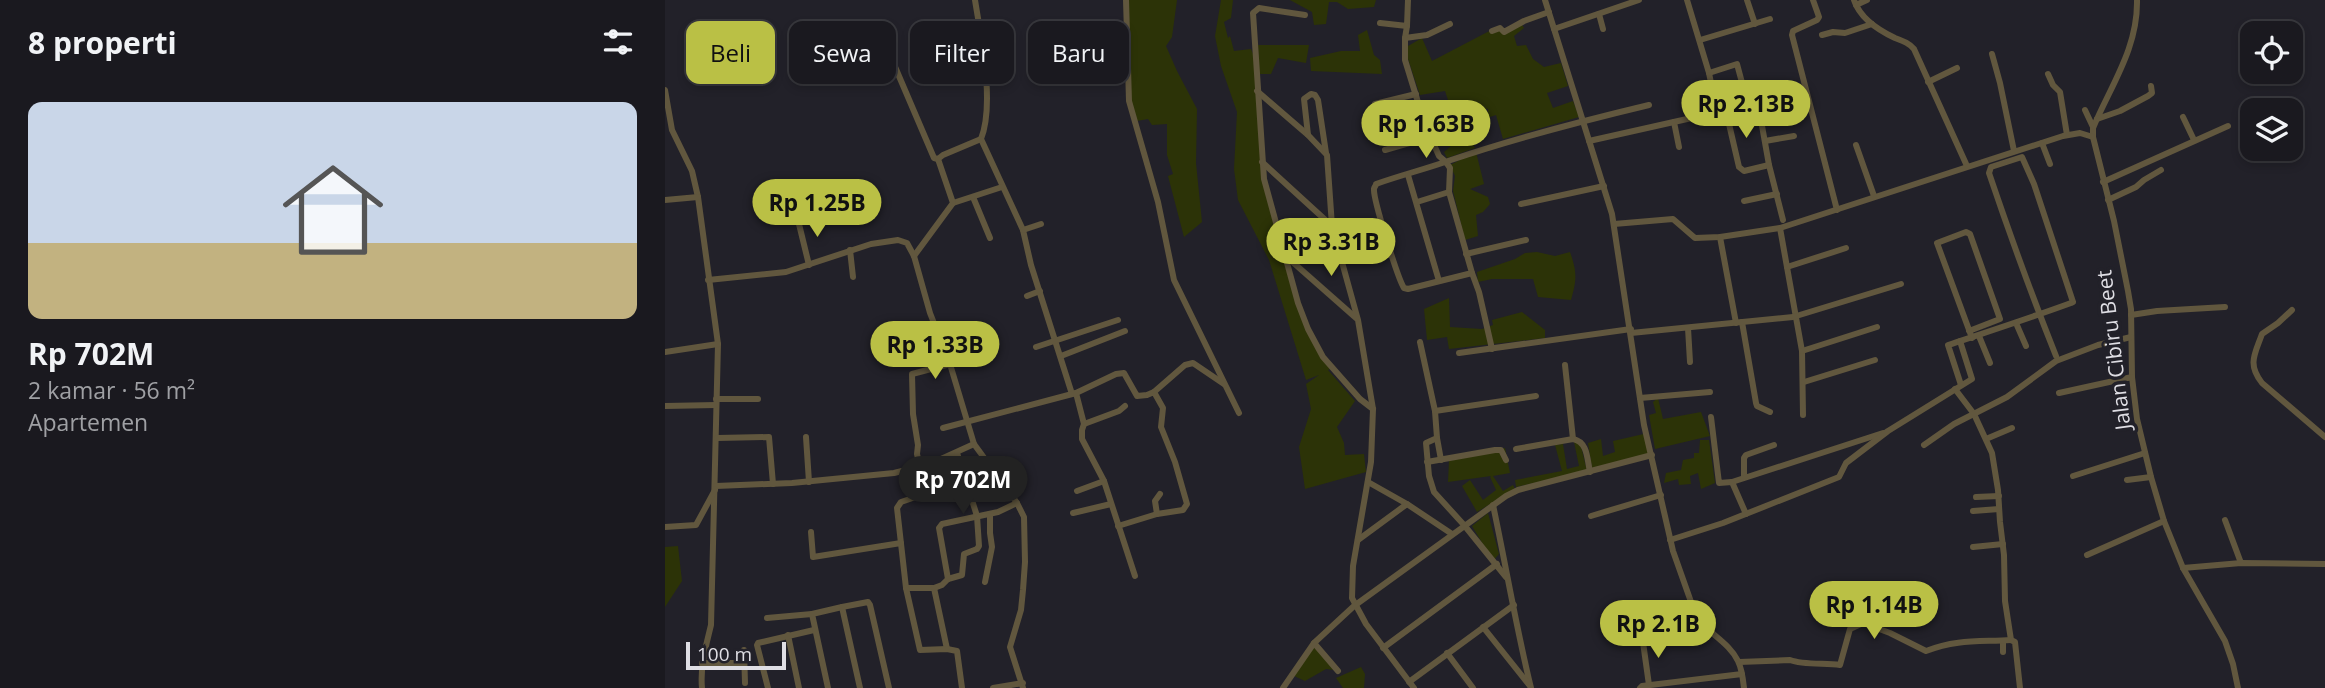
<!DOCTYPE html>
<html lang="id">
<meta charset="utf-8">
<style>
:root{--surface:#1a191f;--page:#27262c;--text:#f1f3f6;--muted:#9fa0a4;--line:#38383d;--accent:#bac045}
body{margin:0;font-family:"Open Sans",sans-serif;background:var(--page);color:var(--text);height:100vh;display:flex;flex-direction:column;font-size:26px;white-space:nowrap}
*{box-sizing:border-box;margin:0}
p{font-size:23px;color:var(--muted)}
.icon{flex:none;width:38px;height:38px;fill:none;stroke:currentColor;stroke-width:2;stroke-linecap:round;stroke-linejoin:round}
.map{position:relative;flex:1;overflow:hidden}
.sheet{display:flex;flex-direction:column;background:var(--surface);width:665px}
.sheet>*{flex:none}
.top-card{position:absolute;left:21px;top:21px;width:665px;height:63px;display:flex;gap:14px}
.buttons{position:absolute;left:1575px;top:21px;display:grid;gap:14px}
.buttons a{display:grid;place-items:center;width:63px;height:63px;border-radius:14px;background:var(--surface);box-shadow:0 4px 10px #0003,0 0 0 2px var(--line);font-size:35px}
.scale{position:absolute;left:21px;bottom:18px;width:100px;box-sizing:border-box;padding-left:7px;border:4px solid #dfdee4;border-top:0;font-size:19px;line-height:24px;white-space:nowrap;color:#dfdee4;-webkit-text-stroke:5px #222129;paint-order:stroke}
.price{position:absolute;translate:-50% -60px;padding:0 16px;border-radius:24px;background:var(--accent);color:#111;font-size:23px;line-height:46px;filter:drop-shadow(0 2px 4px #0008)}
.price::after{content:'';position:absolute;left:50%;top:42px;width:21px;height:16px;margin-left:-10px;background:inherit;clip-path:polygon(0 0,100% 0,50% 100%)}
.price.selected{background:#222;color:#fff}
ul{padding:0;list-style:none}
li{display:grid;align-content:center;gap:14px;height:371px;padding:0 28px}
li span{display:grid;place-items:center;height:217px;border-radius:14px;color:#555}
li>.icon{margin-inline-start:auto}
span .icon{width:126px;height:126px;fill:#fffc;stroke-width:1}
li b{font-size:30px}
h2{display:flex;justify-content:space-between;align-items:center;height:84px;padding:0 28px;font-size:30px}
.tag{padding:0 24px;border-radius:14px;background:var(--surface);box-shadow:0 4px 10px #0003,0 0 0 2px var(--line);font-size:24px;line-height:63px}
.tag.selected{background:var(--accent);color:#111}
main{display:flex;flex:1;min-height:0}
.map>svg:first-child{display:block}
</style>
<main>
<section class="sheet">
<h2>8 properti<svg class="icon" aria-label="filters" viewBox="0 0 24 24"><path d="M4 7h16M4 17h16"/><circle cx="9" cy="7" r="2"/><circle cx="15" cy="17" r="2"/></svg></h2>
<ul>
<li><span style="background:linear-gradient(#c9d6e8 65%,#c2b280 0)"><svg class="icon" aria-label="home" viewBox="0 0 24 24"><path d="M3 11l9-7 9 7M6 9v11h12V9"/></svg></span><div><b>Rp 702M</b><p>2 kamar · 56 m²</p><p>Apartemen</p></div></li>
</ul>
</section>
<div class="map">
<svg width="1660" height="688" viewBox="0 0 1660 688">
<rect width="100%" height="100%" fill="#222129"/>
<g fill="#2c3307">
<polygon points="464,0 512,0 507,37 501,46 512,71 532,109 531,163 537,222 519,237 503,176 508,174 502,155 502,124 487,125 483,119 472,121 463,94"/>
<polygon points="556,0 568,0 566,18 559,22 563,38 565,36 569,51 586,49 590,59 603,193 644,335 665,369 663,370 690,401 672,427 679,443 680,455 699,454 701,472 640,489 634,447 646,409 641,384 654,375 641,380 604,260 573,200 569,169 572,112 556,66 550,36"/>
<polygon points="625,0 711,0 709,7 683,9 672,2 664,2 661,24 649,25 647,12"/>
<polygon points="856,23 859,28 849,36 852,46 861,45 868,59 879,67 896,63 903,86 882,93 888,108 908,101 914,117 838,139 831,115 822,118 823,109 813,108 810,101 787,112 780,91 755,95 743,59 743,46 757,38 767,61 832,27 840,32"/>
<polygon points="702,30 709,55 715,60 717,74 646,71 645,58 676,51 695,51 693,35"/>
<polygon points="593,45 644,45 641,63 613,58 606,74 594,74"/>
<polygon points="802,129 810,148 782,158 779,152 786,146 787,141 782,134"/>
<polygon points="811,152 819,184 805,189 823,197 825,204 818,212 811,215 813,236 800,240 788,191 790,176 785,165"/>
<path d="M872,252L890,256L905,252C912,272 912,279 906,300L873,297L868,279H827L813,282L812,272L850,259L860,253Z"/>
<polygon points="784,298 785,327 817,329 828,325 827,320 857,312 880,330 880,338 784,349 782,337 762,340 759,309"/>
<polygon points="993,398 998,419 1036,412 1045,436 990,449 984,415 991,413 988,402"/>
<polygon points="983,433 987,453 927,468 923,443 936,439 938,456 950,452 948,441"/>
<polygon points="1035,440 1044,440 1050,483 1036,489 1033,473 1025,476 1026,484 1014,485 1013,479 999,483 1001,473 1016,470 1018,460 1029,458 1029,453 1034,453"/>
<polygon points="909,442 915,442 922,471 851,487 850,480 897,471 890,445 898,444 902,469 914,466"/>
<polygon points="840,448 845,473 828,476 838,491 848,485 850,489 812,512 797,486 805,480 818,500 831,490 825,477 826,476 783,482 784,461"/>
<polygon points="823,513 834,554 828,561 807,526"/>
<polygon points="13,546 17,581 0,607 0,547"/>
<polygon points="649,646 669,670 661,669 640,681 629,676"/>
<polygon points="696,667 700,674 699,688 678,688 671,678"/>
</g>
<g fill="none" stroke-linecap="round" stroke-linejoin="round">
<g stroke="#61573e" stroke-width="6">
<path d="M310,0C316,38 330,103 316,139L358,230L366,265L407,394"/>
<polyline points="461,0 464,101 493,202 509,280 574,413"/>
<path d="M880,0L947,214L979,425L1008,551L1031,616C1042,633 1064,642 1073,661C1077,669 1078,679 1079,688"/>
<polyline points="1022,0 1044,73 1052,112"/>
<polyline points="1082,0 1090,24"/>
<polyline points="1148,0 1154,17 1152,20 1128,31 1127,35 1172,210"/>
<path d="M1189,0C1195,18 1213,30 1230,38C1238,41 1244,43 1249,49L1302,166"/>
<path d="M1472,0C1473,48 1446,85 1428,128V137L1449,221L1463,291L1466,309L1467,377L1472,419L1486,477L1499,521L1518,568L1560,641L1568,664L1573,688"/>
<polyline points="1191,5 1202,0"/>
<polyline points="934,14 938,29"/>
<polyline points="640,15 594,8 588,13 599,179 633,303 643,329 658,357 695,399 708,409"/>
<polyline points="715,23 742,26 743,0"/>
<polyline points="277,26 314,25"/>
<polyline points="742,26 740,38 762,35 785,24"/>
<polyline points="889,29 974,0"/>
<polyline points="827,31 835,28 839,32 859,21 884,12"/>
<polyline points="1157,35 1168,32 1180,33 1207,24"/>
<path d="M740,38V60L760,125L774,156L781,162L785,168L784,192L807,273L743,289L739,288C733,279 708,199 709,189C709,187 711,186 711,184C736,175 761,169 786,160C851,138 917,121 984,105"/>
<polyline points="1035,40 1105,19"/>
<polyline points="219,41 269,158 273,159"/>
<polyline points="1327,54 1335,83 1349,151"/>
<polyline points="1044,73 1072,64 1083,105"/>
<polyline points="1383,74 1388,85 1395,92 1402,135"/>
<polyline points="1263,82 1292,68"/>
<path d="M0,90L7,130L27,171L33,197L53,344L46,625C41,646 35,666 37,688"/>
<polyline points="592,91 643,135 662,155 667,226 693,320 708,409 706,462 688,566 687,598 701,624 749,688"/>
<polyline points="1420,110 1428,127"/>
<polyline points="1061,111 1074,167 1079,171 1104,165"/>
<polyline points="713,117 710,104 751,94"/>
<polyline points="1518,117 1529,140"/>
<polyline points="1432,119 1455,111 1483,96 1487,93 1486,86"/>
<polyline points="1009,122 1014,147"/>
<polyline points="723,123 757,112"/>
<polyline points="643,135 639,99 646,94 650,95 653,100 661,153"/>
<polyline points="924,141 1089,104 1094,109 1104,165 1118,220"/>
<polyline points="1100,141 1129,136"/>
<polyline points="1377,143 1385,164"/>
<polyline points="1191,145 1209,196"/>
<polyline points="720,150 765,137"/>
<polyline points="597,162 667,226"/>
<polyline points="743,175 774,281"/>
<polyline points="1438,182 1563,126"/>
<polyline points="308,197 325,238"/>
<polyline points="0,200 33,197"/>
<polyline points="1443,200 1471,187 1479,180 1496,170"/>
<polyline points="1079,201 1112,194"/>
<polyline points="752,202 784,192"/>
<polyline points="288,203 337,187"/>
<polyline points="856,204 939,186"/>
<polyline points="133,220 144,265"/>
<polyline points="949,224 1008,219 1030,238 1055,237 1115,228 1398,136 1415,133 1428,137"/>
<polyline points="1115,228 1137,351 1138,415"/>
<polyline points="358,230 376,224"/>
<polyline points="1055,237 1071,323"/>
<polyline points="185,250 188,277"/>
<polyline points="801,254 861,240"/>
<polyline points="249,256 288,203 273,159 278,155 316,139"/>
<polyline points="623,258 691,318"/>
<polyline points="1122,267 1181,248"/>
<polyline points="807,273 814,292 827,349"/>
<polyline points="43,280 121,272 206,244 233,240 242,243 249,256 265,313 285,364 309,444 352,503 359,517 360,562 358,590 356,610 345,647 358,688"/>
<polyline points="362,296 375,291"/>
<path d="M1627,310L1613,323L1597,334C1590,354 1582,364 1597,383L1660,437"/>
<polyline points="1466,315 1492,311 1560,307"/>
<polyline points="1077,322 1091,403 1092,406 1105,412"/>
<polyline points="1351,323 1361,346"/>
<polyline points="1023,328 1025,362"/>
<polyline points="1304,331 1335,319 1305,234 1301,232 1272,243 1307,338"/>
<polyline points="966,333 1128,317 1236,284"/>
<polyline points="1314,336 1325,363"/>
<polyline points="755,342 770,411 772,438 761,443 764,476 769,492 799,525 841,577"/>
<polyline points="371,347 453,320"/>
<polyline points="1137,351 1212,327"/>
<polyline points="0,352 53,344"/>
<polyline points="794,353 966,329"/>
<polyline points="396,356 460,331"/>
<polyline points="900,365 908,439"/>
<polyline points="1139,382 1210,360"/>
<path d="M1296,385L1283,345C1325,331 1365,318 1406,303L1408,302L1369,184L1357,157L1326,167L1324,173C1345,235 1367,296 1391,356"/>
<polyline points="1290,389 1309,414 1327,453 1333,490 1335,522 1339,555 1340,601 1346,640 1350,642 1355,688"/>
<polyline points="489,392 520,365 528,363 559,384"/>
<polyline points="411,393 419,424 417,430 417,439 439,481 470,576"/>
<polyline points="1394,393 1467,377"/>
<polyline points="975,398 1045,392"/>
<polyline points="51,399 93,399"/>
<polyline points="0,406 51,405"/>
<polyline points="770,411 871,396"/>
<polyline points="1046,417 1054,483 1067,482"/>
<polyline points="419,424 454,411 460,406"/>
<polyline points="278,428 411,393 451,374 459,373 472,396 482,395 489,392 498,408 496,427 510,462 522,504 518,510 492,514 453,526"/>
<polyline points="141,437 144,482"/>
<polyline points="52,438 104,437 108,484"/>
<polyline points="772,438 776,460"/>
<polyline points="1321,439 1347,428"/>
<polyline points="1259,445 1289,424 1342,397 1391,361 1433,345 1466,337"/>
<path d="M851,449L908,439C923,442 922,459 925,472"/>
<polyline points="271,461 271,490 236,502 232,508 241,588 269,588 282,649"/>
<polyline points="762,462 830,450 836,450 841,460"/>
<polyline points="255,467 252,454 253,445 248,414 247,374 285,364"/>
<polyline points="1408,476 1480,453"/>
<polyline points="1079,477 1079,458 1081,455 1109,445"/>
<polyline points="1462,480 1486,477"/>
<polyline points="703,482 742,504"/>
<polyline points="51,486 127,483 229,473 265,464 309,444"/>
<polyline points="412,491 439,481"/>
<polyline points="1311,497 1334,496"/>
<path d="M828,505C841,566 851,627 866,688"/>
<polyline points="1308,511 1334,509"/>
<polyline points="408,513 446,504"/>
<polyline points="492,514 490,501 495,494"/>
<polyline points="1081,514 1067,482 1218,433"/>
<polyline points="926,516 996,495"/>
<polyline points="1560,520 1576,563"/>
<polyline points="0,527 31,525 50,490"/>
<polyline points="146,532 148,557 236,543"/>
<polyline points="693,540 742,504 787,534"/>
<polyline points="1005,540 1058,523 1174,477 1181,463 1223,431 1307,379 1295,341"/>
<polyline points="1308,547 1338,544"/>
<polyline points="1422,555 1499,521"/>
<polyline points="1518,568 1576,563 1660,564"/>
<polyline points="283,579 297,575 299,554 312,549 314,546 312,516 292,453"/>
<polyline points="320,582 327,547 325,533 325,514"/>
<polyline points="241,588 255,650 282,649 292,651 297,688"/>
<polyline points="269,588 277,585 283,579 274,528 277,524 333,512 352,503"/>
<polyline points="970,608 977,635 984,685"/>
<polyline points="102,618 147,614"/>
<polyline points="818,627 865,686"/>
<polyline points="123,635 134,688"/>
<polyline points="649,643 673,671"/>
<polyline points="718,648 832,564"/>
<polyline points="79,650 80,683"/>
<polyline points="1338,652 1338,641"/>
<polyline points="782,653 808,688"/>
<path d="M1074,662L1125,660C1138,665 1160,663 1175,665L1185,629L1198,623L1225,633L1261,651C1292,639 1314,642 1346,640"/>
<polyline points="37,663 79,663"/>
<polyline points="744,682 849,605"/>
<polyline points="103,688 92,645 93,643 149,630"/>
<polyline points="163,688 147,614 177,607"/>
<polyline points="195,688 177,607 203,602 205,605 224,688"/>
<polyline points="328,688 358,683"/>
<polyline points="618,688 649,643 689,606 841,496 853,490 987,455"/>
<polyline points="975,688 977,686 1077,674"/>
</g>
</g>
<g text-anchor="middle" stroke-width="7" stroke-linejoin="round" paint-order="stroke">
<g font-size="21" fill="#dfdee4" stroke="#222129">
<text transform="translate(1449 350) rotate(-97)" y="7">Jalan Cibiru Beet</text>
</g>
</g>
</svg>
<div class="buttons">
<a><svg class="icon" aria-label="locate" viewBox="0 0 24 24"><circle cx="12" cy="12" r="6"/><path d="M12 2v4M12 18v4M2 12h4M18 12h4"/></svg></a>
<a><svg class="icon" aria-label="layers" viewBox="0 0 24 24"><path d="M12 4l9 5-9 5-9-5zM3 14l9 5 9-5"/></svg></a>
</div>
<div class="scale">100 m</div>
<b class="price" style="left:1081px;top:140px">Rp 2.13B</b>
<b class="price" style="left:761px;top:160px">Rp 1.63B</b>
<b class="price" style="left:152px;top:239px">Rp 1.25B</b>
<b class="price" style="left:666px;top:278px">Rp 3.31B</b>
<b class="price" style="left:270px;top:381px">Rp 1.33B</b>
<b class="price selected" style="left:298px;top:516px">Rp 702M</b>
<b class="price" style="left:1209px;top:641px">Rp 1.14B</b>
<b class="price" style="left:993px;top:660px">Rp 2.1B</b>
<div class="top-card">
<a class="tag selected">Beli</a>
<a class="tag">Sewa</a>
<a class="tag">Filter</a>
<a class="tag">Baru</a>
</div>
</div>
</main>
